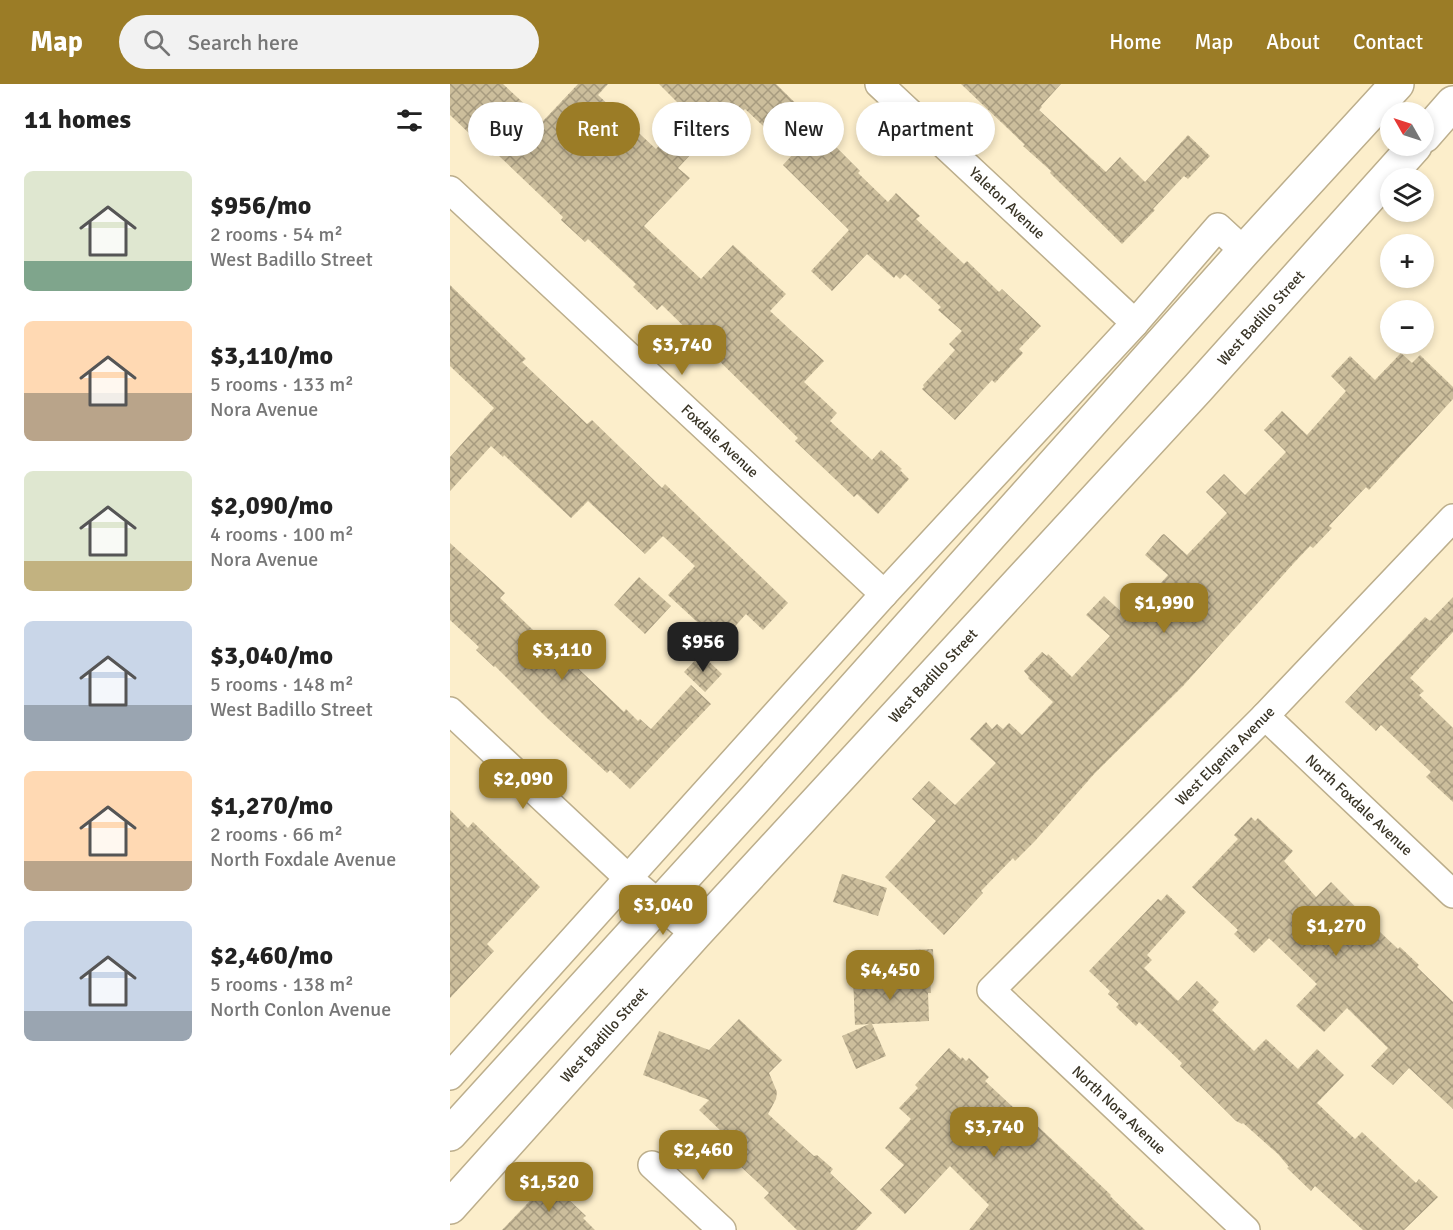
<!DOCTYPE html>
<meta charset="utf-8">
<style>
:root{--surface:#fff;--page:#f2f2f2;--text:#222;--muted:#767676;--accent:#9b7c26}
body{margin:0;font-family:Signika,sans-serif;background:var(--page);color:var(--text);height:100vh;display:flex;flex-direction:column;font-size:22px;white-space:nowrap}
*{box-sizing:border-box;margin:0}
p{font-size:20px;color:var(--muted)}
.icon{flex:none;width:33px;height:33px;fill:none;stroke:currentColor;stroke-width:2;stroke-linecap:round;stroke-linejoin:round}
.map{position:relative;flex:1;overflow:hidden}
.details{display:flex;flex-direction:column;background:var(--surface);width:450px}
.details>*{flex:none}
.guide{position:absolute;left:18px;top:18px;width:570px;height:54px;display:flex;gap:12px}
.needle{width:39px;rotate:309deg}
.buttons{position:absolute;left:930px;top:18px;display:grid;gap:12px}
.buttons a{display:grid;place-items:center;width:54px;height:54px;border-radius:50%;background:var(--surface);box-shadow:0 3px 9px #0003;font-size:30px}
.price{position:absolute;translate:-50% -51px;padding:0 14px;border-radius:12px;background:var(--accent);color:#fff;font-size:20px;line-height:39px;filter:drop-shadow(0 2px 3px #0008)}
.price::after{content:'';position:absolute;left:50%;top:36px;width:18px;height:14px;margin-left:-9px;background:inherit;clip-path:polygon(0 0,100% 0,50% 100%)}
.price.on{background:#222;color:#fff}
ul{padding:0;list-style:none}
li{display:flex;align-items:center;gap:18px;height:150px;padding:0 24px}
li span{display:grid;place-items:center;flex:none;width:168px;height:120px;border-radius:9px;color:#555}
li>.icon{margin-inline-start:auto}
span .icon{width:72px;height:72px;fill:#fffc;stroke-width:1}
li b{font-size:26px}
h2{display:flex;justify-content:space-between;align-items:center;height:72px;padding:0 24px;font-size:26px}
.tag{padding:0 21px;border-radius:27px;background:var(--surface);box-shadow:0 3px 9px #0003;font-size:21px;line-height:54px}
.tag.on{background:var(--accent);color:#fff}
header{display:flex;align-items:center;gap:36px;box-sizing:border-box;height:84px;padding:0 30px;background:var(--accent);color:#fff}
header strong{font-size:28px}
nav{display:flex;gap:33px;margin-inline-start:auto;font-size:21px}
.search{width:420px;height:54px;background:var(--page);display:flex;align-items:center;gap:15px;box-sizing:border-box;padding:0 21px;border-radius:33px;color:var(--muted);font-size:22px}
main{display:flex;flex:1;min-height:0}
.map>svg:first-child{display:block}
</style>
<header>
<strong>Map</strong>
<div class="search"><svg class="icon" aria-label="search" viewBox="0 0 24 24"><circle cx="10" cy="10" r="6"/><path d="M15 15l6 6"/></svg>Search here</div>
<nav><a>Home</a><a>Map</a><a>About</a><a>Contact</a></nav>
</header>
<main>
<section class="details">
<h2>11 homes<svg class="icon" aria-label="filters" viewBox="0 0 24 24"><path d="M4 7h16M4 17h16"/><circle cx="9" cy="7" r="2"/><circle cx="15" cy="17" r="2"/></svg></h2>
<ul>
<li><span style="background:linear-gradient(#dfe7d0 75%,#7fa58c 0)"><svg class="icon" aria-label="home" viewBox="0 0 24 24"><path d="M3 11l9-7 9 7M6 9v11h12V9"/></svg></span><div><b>$956/mo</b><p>2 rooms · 54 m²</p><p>West Badillo Street</p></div></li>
<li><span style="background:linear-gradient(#ffd9b3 60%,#b9a48a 0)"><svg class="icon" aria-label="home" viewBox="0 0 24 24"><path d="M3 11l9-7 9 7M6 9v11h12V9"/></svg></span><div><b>$3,110/mo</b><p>5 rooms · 133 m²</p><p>Nora Avenue</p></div></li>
<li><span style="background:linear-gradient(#dfe7d0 75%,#c2b280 0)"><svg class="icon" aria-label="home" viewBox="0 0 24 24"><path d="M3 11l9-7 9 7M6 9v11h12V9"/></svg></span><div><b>$2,090/mo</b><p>4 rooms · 100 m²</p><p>Nora Avenue</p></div></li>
<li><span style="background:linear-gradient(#c9d6e8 70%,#9aa5b1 0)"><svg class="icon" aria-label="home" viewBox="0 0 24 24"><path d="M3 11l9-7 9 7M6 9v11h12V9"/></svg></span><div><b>$3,040/mo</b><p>5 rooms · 148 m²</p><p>West Badillo Street</p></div></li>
<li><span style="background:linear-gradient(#ffd9b3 75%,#b9a48a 0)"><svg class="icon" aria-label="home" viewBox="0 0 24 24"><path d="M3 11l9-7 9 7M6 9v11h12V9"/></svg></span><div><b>$1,270/mo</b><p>2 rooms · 66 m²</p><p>North Foxdale Avenue</p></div></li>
<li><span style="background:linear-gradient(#c9d6e8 75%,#9aa5b1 0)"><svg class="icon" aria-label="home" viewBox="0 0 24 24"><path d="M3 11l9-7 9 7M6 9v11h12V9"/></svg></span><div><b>$2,460/mo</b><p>5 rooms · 138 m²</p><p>North Conlon Avenue</p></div></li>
</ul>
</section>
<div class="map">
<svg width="1003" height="1146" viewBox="0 0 1003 1146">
<defs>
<pattern id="building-cross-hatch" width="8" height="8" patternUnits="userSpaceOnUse" patternTransform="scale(1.5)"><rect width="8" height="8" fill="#ccbe9c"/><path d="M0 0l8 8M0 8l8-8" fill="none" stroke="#a79b7f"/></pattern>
</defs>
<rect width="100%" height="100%" fill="#fceecb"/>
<g fill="url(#building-cross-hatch)">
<polygon points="0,0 53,0 93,37 128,0 158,0 148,11 206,65 239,30 209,0 326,0 378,51 376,53 410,87 408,89 438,118 446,109 470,132 466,135 514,180 517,177 549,208 552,205 591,242 569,265 573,269 545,299 542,296 505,336 472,305 474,303 473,301 505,266 499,260 512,247 488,226 491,223 455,190 450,195 446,191 444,194 417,170 382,207 361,187 399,146 333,81 343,70 295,25 276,45 270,39 228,84 240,94 194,142 251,195 283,161 336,210 320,227 374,277 354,298 387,329 380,337 422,376 431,366 452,385 450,386 459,395 428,430 407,410 404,413 345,357 348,354 212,221 207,226 183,203 186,200 138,155 135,158 111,136 113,133 46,69 43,72 0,31"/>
<polygon points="511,0 611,0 591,22 592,23 589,26 656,88 670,73 695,98 738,51 760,72 738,95 734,92 703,125 705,126 672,160 600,89 601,87 573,62 575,61"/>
<polygon points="0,201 76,275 72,278 137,340 142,336 212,404 215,400 338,519 313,546 296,530 270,559 218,511 245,482 213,452 195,470 138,417 121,434 54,371 53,373 41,362 0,407 0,373 44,324 0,282"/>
<polygon points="951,269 962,279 970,271 1003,303 1003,315 919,406 916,403 879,442 882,444 863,464 860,462 843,480 733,602 645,689 585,757 565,777 563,774 531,807 533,809 494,851 435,793 486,737 462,715 479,697 505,721 546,679 520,655 536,638 542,645 547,640 553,645 559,639 572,651 603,618 578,594 579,593 574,587 592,568 597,572 598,570 622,593 660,552 636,531 654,512 679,535 718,491 695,471 712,451 714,450 737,471 777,429 756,408 774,390 795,411 836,368 814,346 832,327 857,351 896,307 881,292 900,272 925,296"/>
<polygon points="0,459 55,509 50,514 114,576 116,573 174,628 176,625 188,637 190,635 201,645 241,601 261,620 180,705 160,686 157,689 97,634 45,582 44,583 26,566 29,563 0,536"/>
<polygon points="189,493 221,522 195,550 164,521"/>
<polygon points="1003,513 1003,548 960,594 974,607 969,611 1003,644 1003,718 976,693 981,688 931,641 926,647 895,618 975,533 980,537"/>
<polygon points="251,570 272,590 255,608 234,588"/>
<polygon points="0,726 18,744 23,738 90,803 37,860 44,867 0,914"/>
<polygon points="801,733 805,737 808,734 843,767 834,777 866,813 881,798 929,847 948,865 950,863 969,881 967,883 1003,918 1003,1025 959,984 943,1001 921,982 938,964 897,924 874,948 846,922 867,900 819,854 804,869 784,850 788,846 742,803 788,755 784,751"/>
<polygon points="392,790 437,804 428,832 383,818"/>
<polygon points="717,810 736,828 697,871 702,876 694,884 728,917 747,897 769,918 762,926 804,967 816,955 848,985 867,965 894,991 867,1019 905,1055 912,1048 966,1099 969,1095 988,1113 954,1146 913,1146 865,1102 861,1107 837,1084 839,1083 828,1070 793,1039 792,1040 786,1037 777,1028 730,982 732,979 689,938 686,942 666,923 669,920 658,910 660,907 639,887 708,815 711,817"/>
<polygon points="483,865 484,894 480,894 481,909 478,909 479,937 422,940 436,972 406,985 392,952 419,940 405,941 403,892 435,891 434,867"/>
<polygon points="289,935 332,976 319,989 327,1008 326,1015 318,1030 364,1072 367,1071 383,1085 380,1089 422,1129 406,1146 347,1146 314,1114 319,1109 288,1080 296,1071 249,1026 259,1016 193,991 209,947 259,966"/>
<polygon points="499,964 511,975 512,973 516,977 519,974 539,993 535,997 578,1037 580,1035 661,1111 660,1112 695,1146 519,1146 539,1121 500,1082 455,1130 430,1106 454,1081 435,1064 461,1035 449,1024 468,1004 465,1001"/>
<polygon points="99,1097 136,1132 133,1134 145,1146 52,1146"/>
</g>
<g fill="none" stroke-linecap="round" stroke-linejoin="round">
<defs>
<g id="street">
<polyline points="429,0 685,239"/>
<polyline points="0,106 434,510"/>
<polyline points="0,627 177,793 245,850"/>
<polyline points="815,632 1003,810"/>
<polyline points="0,992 434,510 685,239 768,143 794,167"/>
<polyline points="202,1081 272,1146"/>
<polyline points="796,1146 541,906 815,632 1003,434"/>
</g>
<g id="primary">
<polyline points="974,52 1003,19"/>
<polyline points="0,1050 305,715 794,167 947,0"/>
<polyline points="0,1123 245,850 748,304 965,62"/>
</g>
</defs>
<use href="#street" stroke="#bcae8c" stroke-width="30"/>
<use href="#primary" stroke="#bcae8c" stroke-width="36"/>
<use href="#street" stroke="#fff" stroke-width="27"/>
<use href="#primary" stroke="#fff" stroke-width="33"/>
</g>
<g text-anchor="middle" stroke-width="4.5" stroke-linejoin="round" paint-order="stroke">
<g font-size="15" fill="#393426" stroke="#fff">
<text transform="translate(557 119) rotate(43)" y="5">Yaleton Avenue</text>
<text transform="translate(811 234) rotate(-48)" y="5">West Badillo Street</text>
<text transform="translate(270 357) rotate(43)" y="5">Foxdale Avenue</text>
<text transform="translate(483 592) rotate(-47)" y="5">West Badillo Street</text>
<text transform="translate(775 672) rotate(-45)" y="5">West Elgenia Avenue</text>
<text transform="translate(909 721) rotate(43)" y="5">North Foxdale Avenue</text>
<text transform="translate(154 951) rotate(-48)" y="5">West Badillo Street</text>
<text transform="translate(669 1026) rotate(43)" y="5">North Nora Avenue</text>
</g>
</g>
</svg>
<div class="buttons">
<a><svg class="needle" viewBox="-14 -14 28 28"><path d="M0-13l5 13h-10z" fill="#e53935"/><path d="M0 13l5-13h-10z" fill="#767676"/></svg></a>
<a><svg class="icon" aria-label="layers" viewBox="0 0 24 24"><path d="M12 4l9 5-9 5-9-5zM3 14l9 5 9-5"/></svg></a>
<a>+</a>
<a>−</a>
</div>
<b class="price" style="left:232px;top:292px">$3,740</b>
<b class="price" style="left:714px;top:550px">$1,990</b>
<b class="price on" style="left:253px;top:589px">$956</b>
<b class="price" style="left:112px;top:597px">$3,110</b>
<b class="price" style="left:73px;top:726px">$2,090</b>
<b class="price" style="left:213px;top:852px">$3,040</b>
<b class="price" style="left:886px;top:873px">$1,270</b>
<b class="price" style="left:440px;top:917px">$4,450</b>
<b class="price" style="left:544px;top:1074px">$3,740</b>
<b class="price" style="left:253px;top:1097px">$2,460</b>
<b class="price" style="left:99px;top:1129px">$1,520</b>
<div class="guide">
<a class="tag">Buy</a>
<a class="tag on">Rent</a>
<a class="tag">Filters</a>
<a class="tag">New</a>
<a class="tag">Apartment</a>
</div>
</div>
</main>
